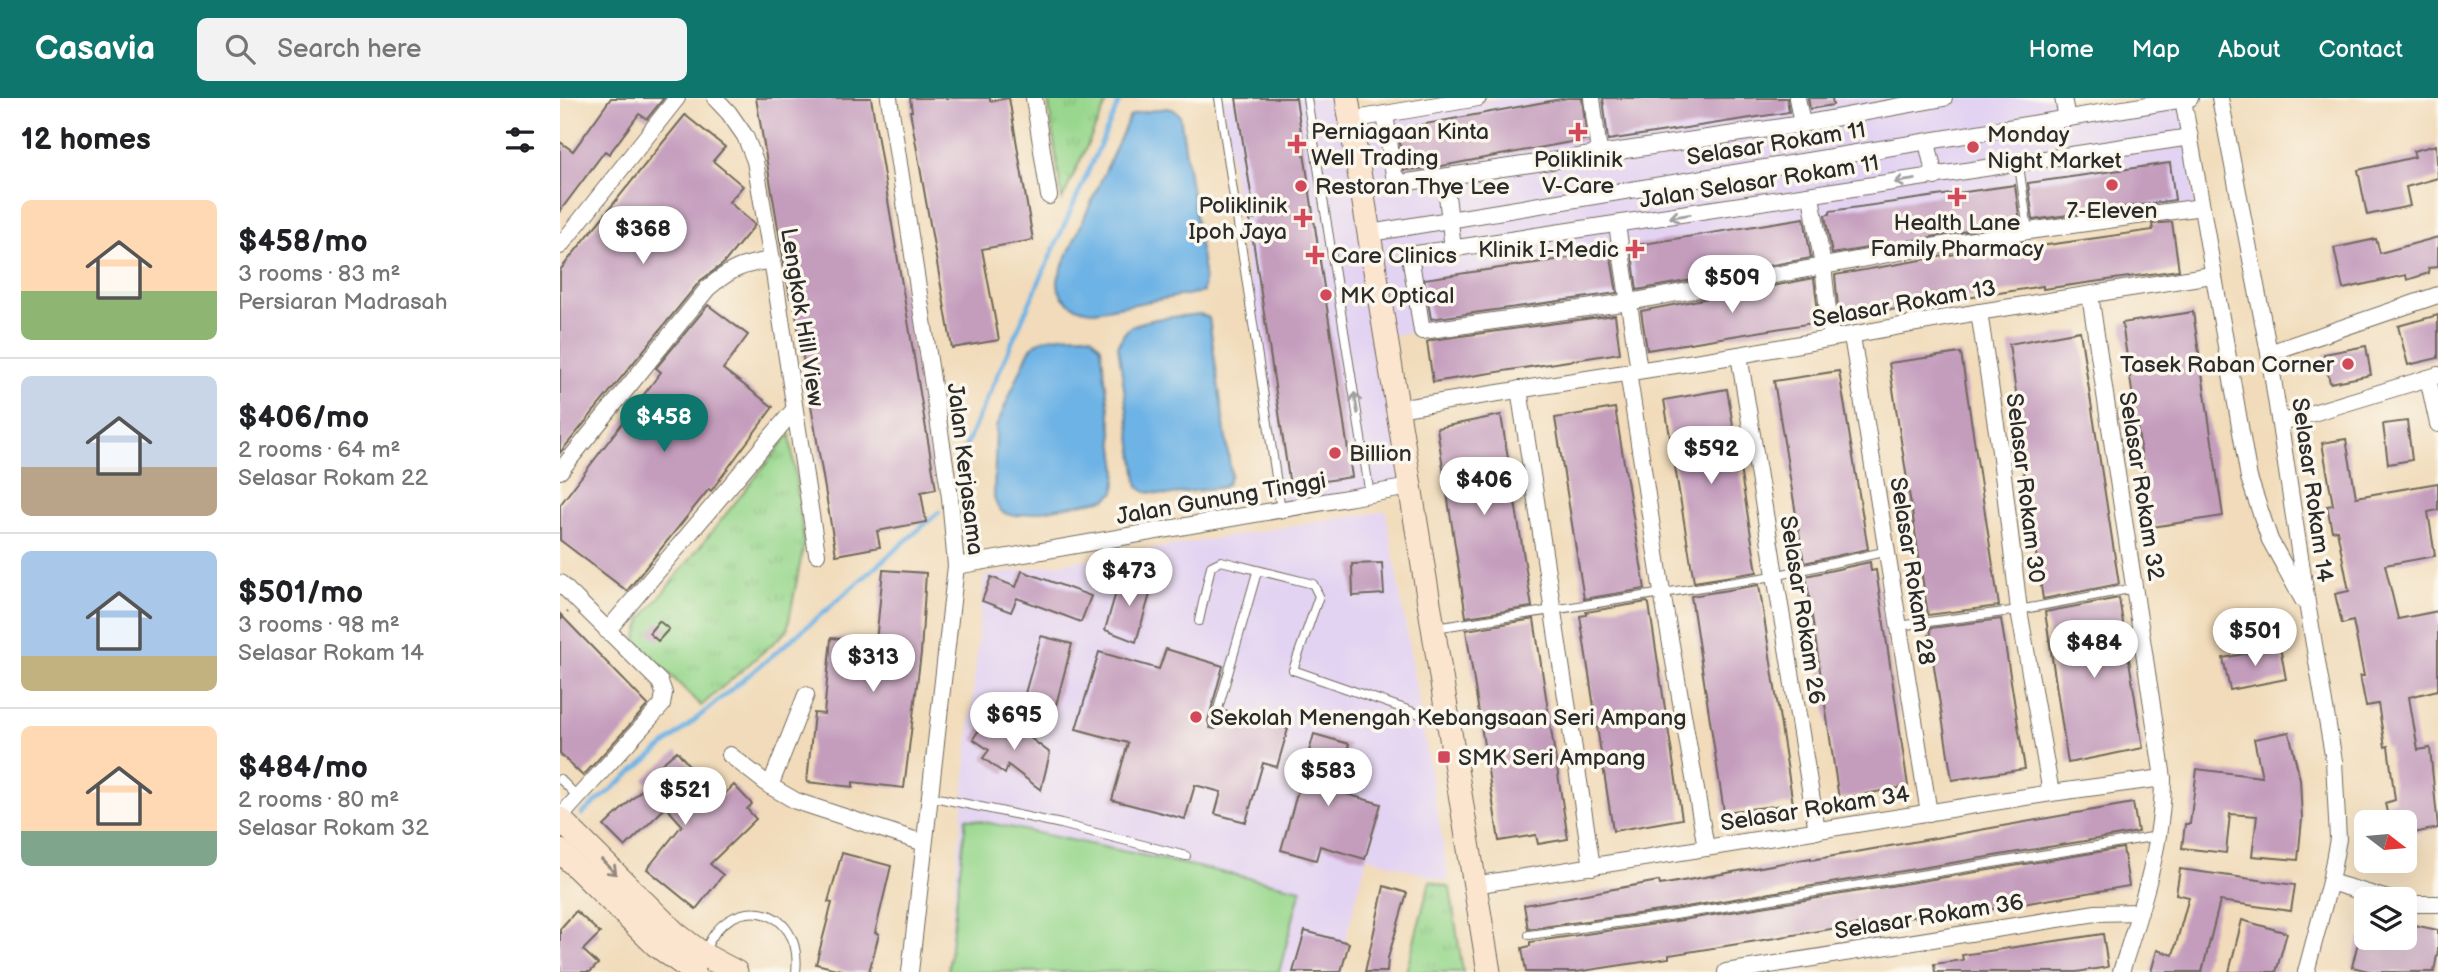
<!DOCTYPE html>
<meta charset="utf-8">
<style>
:root{--surface:#fff;--page:#f2f2f2;--text:#202124;--muted:#757577;--line:#e0e0e0;--accent:#0f766e}
body{margin:0;font-family:"Balsamiq Sans",sans-serif;background:var(--page);color:var(--text);height:100vh;display:flex;flex-direction:column;font-size:26px;white-space:nowrap}
*{box-sizing:border-box;margin:0}
p{font-size:23px;color:var(--muted)}
.icon{flex:none;width:38px;height:38px;fill:none;stroke:currentColor;stroke-width:2;stroke-linecap:round;stroke-linejoin:round}
.map{position:relative;flex:1;overflow:hidden}
.drawer{display:flex;flex-direction:column;background:var(--surface);width:560px}
.drawer>*{flex:none}
.needle{width:46px;rotate:106deg}
.fabs{position:absolute;left:1794px;top:712px;display:grid;gap:14px}
.fabs a{display:grid;place-items:center;width:63px;height:63px;border-radius:10px;background:var(--surface);box-shadow:0 7px 28px #0002;font-size:35px}
.price{position:absolute;translate:-50% -60px;padding:0 16px;border-radius:24px;background:#fff;color:#222;font-size:23px;line-height:46px;filter:drop-shadow(0 2px 4px #0008)}
.price::after{content:'';position:absolute;left:50%;top:42px;width:21px;height:16px;margin-left:-10px;background:inherit;clip-path:polygon(0 0,100% 0,50% 100%)}
.price.current{background:var(--accent);color:#fff}
ul{padding:0;list-style:none}
li{display:flex;align-items:center;gap:21px;height:175px;padding:0 21px}
li+li{border-top:2px solid var(--line)}
li span{display:grid;place-items:center;flex:none;width:196px;height:140px;border-radius:10px;color:#555}
li>.icon{margin-inline-start:auto}
span .icon{width:84px;height:84px;fill:#fffc;stroke-width:1}
li b{font-size:30px}
h2{display:flex;justify-content:space-between;align-items:center;height:84px;padding:0 21px;font-size:30px}
header{display:flex;align-items:center;gap:42px;box-sizing:border-box;height:98px;padding:0 35px;background:var(--accent);color:#fff}
header strong{font-size:33px}
nav{display:flex;gap:38px;margin-inline-start:auto;font-size:24px}
.search{width:490px;height:63px;background:var(--page);display:flex;align-items:center;gap:18px;box-sizing:border-box;padding:0 24px;border-radius:10px;color:var(--muted);font-size:26px}
main{display:flex;flex:1;min-height:0}
.map>svg:first-child{display:block}
</style>
<header>
<strong>Casavia</strong>
<div class="search"><svg class="icon" aria-label="search" viewBox="0 0 24 24"><circle cx="10" cy="10" r="6"/><path d="M15 15l6 6"/></svg>Search here</div>
<nav><a>Home</a><a>Map</a><a>About</a><a>Contact</a></nav>
</header>
<main>
<section class="drawer">
<h2>12 homes<svg class="icon" aria-label="filters" viewBox="0 0 24 24"><path d="M4 7h16M4 17h16"/><circle cx="9" cy="7" r="2"/><circle cx="15" cy="17" r="2"/></svg></h2>
<ul>
<li><span style="background:linear-gradient(#ffd9b3 65%,#8fb573 0)"><svg class="icon" aria-label="home" viewBox="0 0 24 24"><path d="M3 11l9-7 9 7M6 9v11h12V9"/></svg></span><div><b>$458/mo</b><p>3 rooms · 83 m²</p><p>Persiaran Madrasah</p></div></li>
<li><span style="background:linear-gradient(#c9d6e8 65%,#b9a48a 0)"><svg class="icon" aria-label="home" viewBox="0 0 24 24"><path d="M3 11l9-7 9 7M6 9v11h12V9"/></svg></span><div><b>$406/mo</b><p>2 rooms · 64 m²</p><p>Selasar Rokam 22</p></div></li>
<li><span style="background:linear-gradient(#a9c7e8 75%,#c2b280 0)"><svg class="icon" aria-label="home" viewBox="0 0 24 24"><path d="M3 11l9-7 9 7M6 9v11h12V9"/></svg></span><div><b>$501/mo</b><p>3 rooms · 98 m²</p><p>Selasar Rokam 14</p></div></li>
<li><span style="background:linear-gradient(#ffd9b3 75%,#7fa58c 0)"><svg class="icon" aria-label="home" viewBox="0 0 24 24"><path d="M3 11l9-7 9 7M6 9v11h12V9"/></svg></span><div><b>$484/mo</b><p>2 rooms · 80 m²</p><p>Selasar Rokam 32</p></div></li>
</ul>
</section>
<div class="map">
<svg width="1878" height="874" viewBox="0 0 1878 874">
<defs>
<pattern id="grass-tufts" width="24" height="20" patternUnits="userSpaceOnUse" patternTransform="scale(1.75)"><rect width="24" height="20" fill="#98d78d"/><path d="M3 7l-1-3M5 7V3M7 7l1-3M15 17l-1-3M17 17v-4M19 17l1-3" fill="none" stroke="#83b97a"/></pattern>
</defs>
<rect width="100%" height="100%" fill="#fbf7ec"/>
<filter id="ink" filterUnits="userSpaceOnUse"><feTurbulence type="fractalNoise" baseFrequency=".0143" numOctaves="2"/><feDisplacementMap in="SourceGraphic" scale="14" xChannelSelector="R" yChannelSelector="G"/><feConvolveMatrix kernelMatrix="1 2 1 2 8 2 1 2 1" color-interpolation-filters="sRGB"/></filter>
<filter id="wash" filterUnits="userSpaceOnUse"><feTurbulence type="fractalNoise" baseFrequency=".00686" numOctaves="4" result="noise"/><feDisplacementMap in="SourceGraphic" scale="28" xChannelSelector="R" yChannelSelector="G"/><feGaussianBlur stdDeviation="1.57" result="paint"/><feColorMatrix in="noise" values="0 0 0 0 0 0 0 0 0 0 0 0 0 0 0 0 0 1.4 0 .05"/><feComposite in="paint" operator="in"/></filter>
<g filter="url(#wash)">
<rect width="100%" height="100%" fill="#f1dbba"/>
<g fill="#e3d3f2">
<polygon points="662,0 787,0 792,25 941,0 1503,0 1506,20 1625,1 1635,109 827,238 850,388 721,414"/>
<polygon points="826,413 889,784 807,759 777,874 387,874 424,478"/>
</g>
<g fill="url(#grass-tufts)" stroke="#62815c" stroke-width="2">
<polygon points="488,0 549,0 502,102"/>
<polygon points="230,336 244,446 227,533 141,608 76,542 82,521"/>
<polygon points="870,783 890,790 903,874 846,874"/>
</g>
<polygon fill="#98d78d" stroke="#62815c" stroke-width="2" points="406,720 741,791 719,874 388,874"/>
<g fill="#6eb3e5" stroke="#4c6f88" stroke-width="2">
<path d="M607,10L614,12L620,17L644,175L643,194L535,213C519,213 498,204 498,184C498,179 501,172 503,167L570,18L577,15Z"/>
<path d="M640,216L649,220L671,376L668,385L663,389L607,397L586,394L578,389L558,248C561,241 564,233 571,229C587,219 621,219 640,216Z"/>
<path d="M523,237L531,238L541,249L557,372L555,394L546,401L455,418C442,416 437,412 434,399L436,329L469,253C480,236 504,238 523,237Z"/>
</g>
<g fill="none" stroke-linecap="round" stroke-linejoin="round">
<g stroke="#6eb3e5" stroke-width="4.5">
<polyline points="404,352 561,0"/>
<polyline points="22,716 250,526 379,414"/>
</g>
</g>
<g id="blocks">
<g fill="#c49dbd">
<polygon points="51,0 104,0 87,21 79,16 49,56 45,53 0,113 0,44 13,53"/>
<polygon points="196,0 311,0 376,391 361,394 366,424 317,433 320,449 276,457 233,199 230,200"/>
<polygon points="350,0 430,0 430,3 449,0 473,142 422,151 439,242 392,250 350,13 352,13"/>
<polygon points="676,0 736,0 792,379 730,388 690,122 695,121"/>
<polygon points="1007,0 1022,0 1027,41 871,70 844,72 838,31"/>
<polygon points="1043,0 1227,0 1229,14 1048,42"/>
<polygon points="1248,0 1272,0 1273,7 1250,11"/>
<polygon points="125,17 165,49 153,63 183,88 169,104 195,127 163,166 140,183 0,355 0,172"/>
<polygon points="1876,47 1878,80 1846,89 1850,108 1807,117 1798,72 1855,59 1853,53"/>
<polygon points="1610,65 1615,102 1473,122 1468,85"/>
<polygon points="1455,87 1460,124 1272,156 1265,117 1270,116 1270,113"/>
<polygon points="1244,120 1251,160 1077,192 1071,148"/>
<polygon points="1612,124 1619,172 1483,191 1483,188 1279,220 1275,177 1465,144 1466,150 1593,132 1592,126"/>
<polygon points="1878,139 1878,169 1868,170 1869,175 1847,182 1846,177 1783,191 1774,150 1816,141 1820,155"/>
<polygon points="1050,154 1057,195 871,221 864,181"/>
<polygon points="1254,180 1259,224 1087,252 1081,213"/>
<polygon points="148,207 188,237 163,271 213,309 151,393 149,391 67,493 0,442 0,407 101,274 96,270"/>
<polygon points="1633,214 1663,418 1592,429 1562,225"/>
<polygon points="1055,217 1060,255 873,284 867,244 872,242"/>
<polygon points="1878,217 1878,260 1848,267 1838,228"/>
<polygon points="1520,233 1559,486 1483,501 1463,370 1467,370 1449,246"/>
<polygon points="1806,248 1811,277 1770,285 1764,256"/>
<polygon points="1401,255 1439,508 1368,517 1329,265"/>
<polygon points="1279,273 1308,451 1244,465 1214,283"/>
<polygon points="1167,291 1197,474 1134,484 1104,302"/>
<polygon points="1055,310 1085,491 1024,501 995,320"/>
<polygon points="941,317 972,509 906,519 877,330"/>
<polygon points="1847,323 1852,362 1828,366 1823,326"/>
<polygon points="1786,341 1796,399 1878,385 1878,412 1868,414 1875,458 1825,467 1838,521 1878,513 1878,592 1849,599 1858,652 1870,650 1878,730 1844,737 1844,724 1829,724 1825,705 1835,702 1828,648 1825,649 1818,606 1806,608 1800,578 1804,578 1793,523 1782,526 1775,496 1789,493 1777,432 1772,433 1767,408 1773,407 1762,345"/>
<polygon points="1310,464 1311,473 1316,472 1348,688 1279,701 1246,478"/>
<polygon points="822,465 824,496 793,498 792,466"/>
<polygon points="323,472 366,475 361,555 344,690 293,684 293,689 247,684 254,615 264,616 271,540 316,544"/>
<polygon points="462,473 531,498 521,524 457,500 451,514 422,503 431,479 456,489"/>
<polygon points="561,477 593,486 576,544 545,532"/>
<polygon points="1199,487 1233,706 1164,714 1131,498"/>
<polygon points="1559,500 1583,650 1508,665 1485,514"/>
<polygon points="1087,504 1089,506 1122,721 1053,733 1020,518 1026,517 1026,514"/>
<polygon points="0,516 88,607 23,678 0,656"/>
<polygon points="974,521 1008,741 978,746 976,737 939,743 906,532"/>
<polygon points="1441,521 1465,671 1392,682 1369,537 1371,536 1370,530"/>
<polygon points="99,523 109,531 98,543 89,535"/>
<polygon points="481,538 512,546 491,626 459,617"/>
<polygon points="1720,549 1726,581 1670,592 1663,560"/>
<polygon points="606,551 663,568 648,623 650,630 655,631 659,629 664,613 728,631 717,669 703,665 686,724 655,716 661,694 635,687 625,721 552,702 568,645 516,631 539,554 599,571"/>
<polygon points="444,620 490,655 481,692 448,667 445,676 423,660 429,652 413,641 423,626 435,634"/>
<polygon points="1729,634 1740,681 1742,721 1738,762 1692,758 1697,718 1670,716 1666,755 1622,750 1625,726 1630,726 1637,671 1702,679 1694,641"/>
<polygon points="754,636 789,646 776,693 821,706 805,761 760,748 756,762 721,752"/>
<polygon points="117,653 158,702 174,687 192,706 187,711 196,721 150,766 163,777 136,811 87,771 122,727 106,709 65,749 44,728 88,686 84,681"/>
<polygon points="1573,705 1578,734 1561,737 1114,811 968,831 964,807 1099,783 1100,787 1251,760 1251,762"/>
<polygon points="1563,750 1569,788 1421,813 1420,809 1271,831 1109,857 1109,860 1016,874 966,874 962,850 970,848 970,844 1116,823"/>
<polygon points="282,755 331,768 315,835 319,836 309,874 289,874 256,866 272,805 268,804"/>
<polygon points="1620,771 1735,787 1731,813 1660,803 1642,874 1591,874 1597,852 1613,857 1629,799 1616,796"/>
<polygon points="824,788 847,795 828,860 827,874 805,874"/>
<polygon points="16,813 40,835 23,852 38,866 30,874 0,874 0,831"/>
<polygon points="1682,822 1727,835 1716,874 1669,874"/>
<polygon points="1849,826 1878,832 1878,852 1874,874 1813,874 1792,869 1799,840 1846,840"/>
<polygon points="745,833 789,845 781,874 733,874"/>
<polygon points="1543,836 1548,869 1517,874 1375,874 1374,866 1403,862 1402,857"/>
</g>
</g>
</g>
<g filter="url(#ink)">
<use href="#blocks" fill-opacity="0" stroke="#70695d" stroke-width="2"/>
<g fill="none" stroke-linecap="round" stroke-linejoin="round">
<defs>
<g id="lane">
<polyline points="659,0 721,412"/>
<polyline points="747,0 810,397"/>
<polyline points="1459,67 1468,133"/>
<polyline points="639,523 651,468 661,463 753,486 759,498 733,572 885,625"/>
<polyline points="1338,528 1459,512 1575,490"/>
<polyline points="875,530 1214,478 1328,453"/>
<polyline points="654,625 697,474"/>
<polyline points="0,681 19,700"/>
<polyline points="369,698 501,726 626,758"/>
<polyline points="969,837 1115,817 1598,738"/>
<path d="M145,854C166,793 244,805 236,874"/>
</g>
<g id="street">
<polyline points="155,0 169,15 185,38 195,63 212,162 257,456"/>
<polyline points="329,0 390,399 396,468 350,874"/>
<polyline points="474,0 489,98"/>
<polyline points="1032,0 1039,55"/>
<polyline points="1237,0 1242,26"/>
<polyline points="1503,0 1507,20"/>
<polyline points="1660,0 1709,255 1748,511 1774,663 1778,741 1770,784 1746,874"/>
<polyline points="1623,1 1689,380 1710,442 1743,502"/>
<polyline points="825,16 834,77 841,85 1242,26 1384,0"/>
<polyline points="790,22 918,0"/>
<polyline points="1630,39 850,157 862,233 1069,204 1334,155 1468,133 1642,109"/>
<polyline points="1367,44 1375,79"/>
<polyline points="885,79 893,151"/>
<polyline points="1251,98 1263,168 1271,240"/>
<polyline points="1057,127 1079,272"/>
<polyline points="810,135 1630,0"/>
<polyline points="0,148 117,0"/>
<path d="M1530,197L1603,680C1603,746 1581,811 1561,874"/>
<polyline points="1419,214 1441,360 1459,512 1491,695"/>
<polyline points="1292,238 1369,715"/>
<polyline points="1709,255 1878,197"/>
<polyline points="1179,257 1257,733"/>
<polyline points="1068,274 1102,494 1146,750"/>
<polyline points="1868,280 1878,326"/>
<polyline points="959,291 1032,769"/>
<polyline points="837,311 1179,257 1419,214 1652,177"/>
<polyline points="1720,325 1878,277"/>
<path d="M0,373L148,190C172,170 181,167 212,162"/>
<polyline points="396,468 850,389"/>
<polyline points="0,485 100,584 104,595 102,607 0,719"/>
<polyline points="47,533 233,313"/>
<polyline points="170,657 210,688 236,703 364,745"/>
<polyline points="210,688 246,597"/>
<polyline points="1770,784 1831,802"/>
<polyline points="914,787 1491,695 1603,680"/>
<polyline points="1844,806 1878,806"/>
<polyline points="1166,874 1536,815 1580,814"/>
</g>
<g id="secondary">
<polyline points="787,0 929,874"/>
<polyline points="0,721 115,835 144,857 176,874"/>
<polyline points="0,753 96,847 134,874"/>
</g>
</defs>
<use href="#lane" stroke="#70695d" stroke-width="10"/>
<use href="#street" stroke="#70695d" stroke-width="18"/>
<use href="#secondary" stroke="#70695d" stroke-width="25"/>
<polyline stroke="#70695d" stroke-width="2.5" stroke-dasharray="5 5" stroke-linecap="butt" points="0,522 8,514"/>
<use href="#lane" stroke="#fff" stroke-width="8"/>
<use href="#street" stroke="#fff" stroke-width="16"/>
<use href="#secondary" stroke="#fbe5cf" stroke-width="23"/>
</g>
<defs><path id="oneway-shaft" d="M-6 0H5M1.5-3L5.5 0L1.5 3" fill="none" stroke-width="1.6" stroke-linecap="round" stroke-linejoin="round" transform="scale(1.75)"/></defs>
<g stroke="#a0a0a0">
<use href="#oneway-shaft" transform="translate(1345 83) rotate(171)"/>
<use href="#oneway-shaft" transform="translate(1120 118) rotate(171)"/>
<use href="#oneway-shaft" transform="translate(796 305) rotate(-99)"/>
</g>
<use stroke="#93887d" href="#oneway-shaft" transform="translate(49 769) rotate(45)"/>
</g>
<g fill="#d1495b" stroke="#fbf7ec" stroke-width="2.5">
<path d="M1014.5 23.5h7v7h7v7h-7v7h-7v-7h-7v-7h7z"/>
<path d="M733.5 35.5h7v7h7v7h-7v7h-7v-7h-7v-7h7z"/>
<circle cx="1413" cy="49" r="7"/>
<circle cx="1552" cy="87" r="7"/>
<circle cx="741" cy="88" r="7"/>
<path d="M1393.5 88.5h7v7h7v7h-7v7h-7v-7h-7v-7h7z"/>
<path d="M739.5 109.5h7v7h7v7h-7v7h-7v-7h-7v-7h7z"/>
<path d="M1071.5 140.5h7v7h7v7h-7v7h-7v-7h-7v-7h7z"/>
<path d="M751.5 146.5h7v7h7v7h-7v7h-7v-7h-7v-7h7z"/>
<circle cx="766" cy="197" r="7"/>
<circle cx="1788" cy="266" r="7"/>
<circle cx="775" cy="355" r="7"/>
<circle cx="636" cy="619" r="7"/>
<rect x="877" y="652" width="14" height="14" rx="3.5"/>
</g>
<g text-anchor="middle" stroke-width="7" stroke-linejoin="round" paint-order="stroke">
<g font-size="23" fill="#2b2b2b" stroke="#fbf7ec" text-anchor="start">
<text x="751" y="41">Perniagaan Kinta<tspan x="751" dy="26">Well Trading</tspan></text>
<text x="1427" y="44">Monday<tspan x="1427" dy="26">Night Market</tspan></text>
<text x="1018" y="69" text-anchor="middle">Poliklinik<tspan x="1018" dy="26">V-Care</tspan></text>
<text x="755" y="96">Restoran Thye Lee</text>
<text x="727" y="115" text-anchor="end">Poliklinik<tspan x="727" dy="26">Ipoh Jaya</tspan></text>
<text x="1552" y="120" text-anchor="middle">7-Eleven</text>
<text x="1397" y="132" text-anchor="middle">Health Lane<tspan x="1397" dy="26">Family Pharmacy</tspan></text>
<text x="1059" y="159" text-anchor="end">Klinik I-Medic</text>
<text x="771" y="165">Care Clinics</text>
<text x="780" y="205">MK Optical</text>
<text x="1774" y="274" text-anchor="end">Tasek Raban Corner</text>
<text x="789" y="363">Billion</text>
<text x="650" y="627">Sekolah Menengah Kebangsaan Seri Ampang</text>
<text x="898" y="667">SMK Seri Ampang</text>
</g>
<g font-size="23" fill="#2b2b2b" stroke="#fbf7ec">
<text transform="translate(1216 45) rotate(-9)" y="8">Selasar Rokam 11</text>
<text transform="translate(1199 83) rotate(-9)" y="8">Jalan Selasar Rokam 11</text>
<text transform="translate(1344 205) rotate(-10)" y="8">Selasar Rokam 13</text>
<text transform="translate(243 219) rotate(81)" y="8">Lengkok Hill View</text>
<text transform="translate(406 371) rotate(83)" y="8">Jalan Kerjasama</text>
<text transform="translate(1582 388) rotate(81)" y="8">Selasar Rokam 32</text>
<text transform="translate(1466 390) rotate(83)" y="8">Selasar Rokam 30</text>
<text transform="translate(1753 392) rotate(82)" y="8">Selasar Rokam 14</text>
<text transform="translate(661 400) rotate(-10)" y="8">Jalan Gunung Tinggi</text>
<text transform="translate(1353 473) rotate(81)" y="8">Selasar Rokam 28</text>
<text transform="translate(1243 512) rotate(81)" y="8">Selasar Rokam 26</text>
<text transform="translate(1255 710) rotate(-9)" y="8">Selasar Rokam 34</text>
<text transform="translate(1369 818) rotate(-9)" y="8">Selasar Rokam 36</text>
</g>
</g>
</svg>
<div class="fabs">
<a><svg class="needle" viewBox="-14 -14 28 28"><path d="M0-13l5 13h-10z" fill="#e53935"/><path d="M0 13l5-13h-10z" fill="#757577"/></svg></a>
<a><svg class="icon" aria-label="layers" viewBox="0 0 24 24"><path d="M12 4l9 5-9 5-9-5zM3 14l9 5 9-5"/></svg></a>
</div>
<b class="price" style="left:83px;top:168px">$368</b>
<b class="price" style="left:1172px;top:217px">$509</b>
<b class="price current" style="left:104px;top:356px">$458</b>
<b class="price" style="left:1151px;top:388px">$592</b>
<b class="price" style="left:924px;top:419px">$406</b>
<b class="price" style="left:569px;top:510px">$473</b>
<b class="price" style="left:1695px;top:570px">$501</b>
<b class="price" style="left:1534px;top:582px">$484</b>
<b class="price" style="left:313px;top:596px">$313</b>
<b class="price" style="left:454px;top:654px">$695</b>
<b class="price" style="left:768px;top:710px">$583</b>
<b class="price" style="left:125px;top:729px">$521</b>
</div>
</main>
